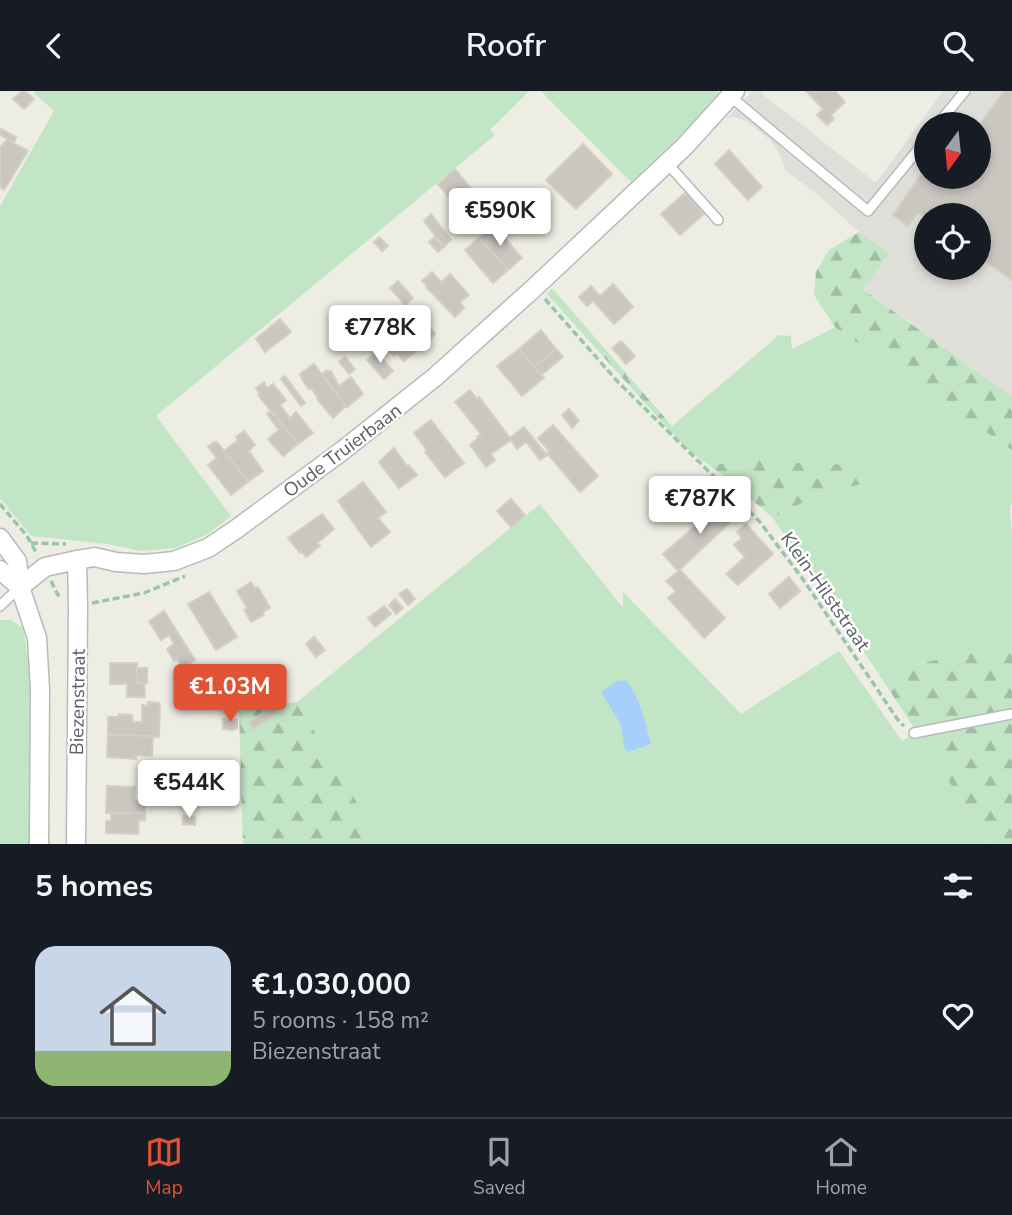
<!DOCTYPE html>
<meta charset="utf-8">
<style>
:root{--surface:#171b24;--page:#20242c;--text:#f1f3f6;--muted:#9ea1a6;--line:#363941;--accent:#e25336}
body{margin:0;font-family:"Nunito Sans",sans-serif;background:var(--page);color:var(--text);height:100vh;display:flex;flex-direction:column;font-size:26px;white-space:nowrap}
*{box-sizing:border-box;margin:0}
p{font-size:23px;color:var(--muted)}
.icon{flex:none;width:38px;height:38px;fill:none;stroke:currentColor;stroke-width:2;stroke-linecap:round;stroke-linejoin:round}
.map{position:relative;height:753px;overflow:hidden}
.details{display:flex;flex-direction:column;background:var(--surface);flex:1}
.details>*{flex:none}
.needle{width:46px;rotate:195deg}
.tools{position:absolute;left:914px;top:21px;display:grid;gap:14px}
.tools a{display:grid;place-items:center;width:77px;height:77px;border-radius:50%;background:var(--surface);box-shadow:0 4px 10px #0003;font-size:35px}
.price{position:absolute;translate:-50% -60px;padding:0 16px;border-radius:7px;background:#fff;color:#222;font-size:23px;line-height:46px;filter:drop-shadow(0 2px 4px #0008)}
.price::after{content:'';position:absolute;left:50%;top:42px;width:21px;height:16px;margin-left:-10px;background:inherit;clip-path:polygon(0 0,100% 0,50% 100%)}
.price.active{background:var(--accent);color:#fff}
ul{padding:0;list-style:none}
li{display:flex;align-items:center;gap:21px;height:175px;padding:0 35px}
li span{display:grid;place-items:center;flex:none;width:196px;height:140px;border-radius:21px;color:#555}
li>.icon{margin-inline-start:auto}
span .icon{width:84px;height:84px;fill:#fffc;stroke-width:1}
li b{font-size:30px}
h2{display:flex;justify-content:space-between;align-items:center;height:84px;padding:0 35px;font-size:30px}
header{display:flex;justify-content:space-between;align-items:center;height:91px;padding:0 35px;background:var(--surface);font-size:32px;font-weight:600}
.tab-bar{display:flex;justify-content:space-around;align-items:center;height:98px;border-top:2px solid var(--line);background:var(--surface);font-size:19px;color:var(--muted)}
.tab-bar a{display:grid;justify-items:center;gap:4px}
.tab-bar .active{color:var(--accent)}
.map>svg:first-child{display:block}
</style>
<header><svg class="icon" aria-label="back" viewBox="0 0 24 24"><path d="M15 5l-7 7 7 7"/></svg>Roofr<svg class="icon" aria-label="search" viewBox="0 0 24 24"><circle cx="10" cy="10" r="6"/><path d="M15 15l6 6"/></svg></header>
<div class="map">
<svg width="1012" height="753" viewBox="0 0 1012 753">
<defs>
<pattern id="forest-firs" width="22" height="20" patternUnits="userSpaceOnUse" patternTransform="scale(1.75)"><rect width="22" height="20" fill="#c2e5c5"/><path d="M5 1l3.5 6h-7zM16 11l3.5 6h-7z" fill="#a1bda4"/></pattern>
</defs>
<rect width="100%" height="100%" fill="#eeede4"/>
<path fill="#e0ded8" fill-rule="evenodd" d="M753,0H761V2L876,92L943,0H1012V306L863,197L889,162L859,141L824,109L786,80L778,60L769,48L746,30L735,26L726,27ZM926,33H978V86H926ZM926,124H978V177H926Z"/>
<g fill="#c2e5c5">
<polygon points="36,0 529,0 490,39 495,44 156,325 231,425 208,443 176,457 141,460 107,453 31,445 0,407 0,115 54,20 34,2"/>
<polygon points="541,0 717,0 722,4 631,91"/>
<polygon points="835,236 1012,359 1012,414 1010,415 1012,444 1012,552 878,582 773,427 819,403 865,392 853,375 822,372 781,372 761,361 711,376 692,362 671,341 672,335 779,244 791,245 792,258"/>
<polygon points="540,413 623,517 623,501 741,623 839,560 902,650 917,641 990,753 376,753 368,732 297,611"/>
<path d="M0,529H11L23,537C36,608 31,681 29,753H0Z"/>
</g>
<g fill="url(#forest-firs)">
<polygon points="859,141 889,162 863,198 1012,306 1012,359 835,236 814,204 816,181 829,159"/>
<polygon points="552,197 672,335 671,341 547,203"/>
<polygon points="771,360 781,372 822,372 853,375 866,392 819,403 773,427 726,386 711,376 761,361"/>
<polygon points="1012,552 1012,753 990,753 878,582"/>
<polygon points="297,611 369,732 376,753 243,753 239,619"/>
</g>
<path fill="#a7cffc" d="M626,589C640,607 645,631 651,653L627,661L624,656L621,634L601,601L617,590Z"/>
<g fill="#cac7c1" stroke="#d3cfc3" stroke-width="2">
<polygon points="22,0 25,0 34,8 24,18 13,8"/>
<polygon points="806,0 835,0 845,11 831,24 834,28 827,34 817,24 823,18"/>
<polygon points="1004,0 1012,0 1012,189 978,165 978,124 926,124 926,127 918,122 908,135 893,124 925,78 926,86 935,86 940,90 943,86 978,86 978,36"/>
<polygon points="1,38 16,46 14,51 0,44"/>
<polygon points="7,49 28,60 4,99 0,96 0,56"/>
<polygon points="583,53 612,83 576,118 546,89"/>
<polygon points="729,59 762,96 748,109 715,73"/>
<polygon points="455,78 471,98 455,113 438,93"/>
<polygon points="685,102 704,123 680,144 661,123"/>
<polygon points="533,121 536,121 547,130 543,135 532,126"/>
<polygon points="431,123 451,149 444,156 424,130"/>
<polygon points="493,134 522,167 508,179 479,147"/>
<polygon points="379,146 388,155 382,160 374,151"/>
<polygon points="435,146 444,156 438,161 429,151"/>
<polygon points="479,147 508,179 493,192 465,159"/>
<polygon points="432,181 441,191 450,183 469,204 460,211 464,217 455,226 426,196 427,195 422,190"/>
<polygon points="398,190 413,207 405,214 390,197"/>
<polygon points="613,193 633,216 614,233 593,210 587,215 579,206 591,195 600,205"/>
<polygon points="390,222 421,256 404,270 397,263 394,265 371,238"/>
<polygon points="416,223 435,243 421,256 403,235"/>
<polygon points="280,228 291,241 265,261 256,248"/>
<polygon points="541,239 556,258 534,276 519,258"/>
<polygon points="621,250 635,265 626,273 612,257"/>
<polygon points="519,258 544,287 522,305 497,275"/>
<polygon points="556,258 563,266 541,284 534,276"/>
<polygon points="376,261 393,280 384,288 367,269"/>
<polygon points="345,266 355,278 349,283 339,271"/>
<polygon points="314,273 346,315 333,327 317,308 318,307 311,297 309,298 303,290 300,283"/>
<polygon points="327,279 329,281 331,280 339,295 351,286 363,303 347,316 322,283"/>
<polygon points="285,285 305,312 301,315 281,288"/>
<polygon points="264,291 267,297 273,293 286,309 280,314 290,327 296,321 313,342 298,353 258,304 260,303 256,297"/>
<polygon points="470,299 477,308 479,306 510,347 524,336 547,364 540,369 526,351 517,358 511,349 491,363 495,369 486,376 470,354 478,347 477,346 481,343 455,311"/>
<polygon points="569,318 579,330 572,337 562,324"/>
<polygon points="271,320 298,353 283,365 268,348 279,339 267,323"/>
<polygon points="431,329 464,372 445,386 425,361 427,359 414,342"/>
<polygon points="553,334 598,385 580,401 547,362 549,360 538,347"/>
<polygon points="244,340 255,354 247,361 249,360 263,380 248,391 224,360 238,349 236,346"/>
<polygon points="214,351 216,352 217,351 248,391 231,404 208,374 217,367 208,356"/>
<polygon points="394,357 407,375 409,374 417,384 399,397 379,371"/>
<polygon points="363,391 386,421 378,427 390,441 371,456 338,410"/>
<polygon points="511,408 525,424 511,436 497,420"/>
<polygon points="725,409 738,424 678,480 663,463"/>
<polygon points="322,423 334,438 317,452 320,455 306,466 301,460 300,462 288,447"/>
<polygon points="746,433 773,463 738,494 726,483 745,466 734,454 742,447 737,441"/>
<polygon points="680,479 725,527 704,547 668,507 676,500 666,490"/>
<polygon points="789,486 800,500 780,517 769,503"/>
<polygon points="251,491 255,497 258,496 270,517 263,521 264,524 251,531 244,519 247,517 237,500"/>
<polygon points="407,498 415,508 408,514 399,503"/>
<polygon points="209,501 237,546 216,559 188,513"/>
<polygon points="395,508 403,517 396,523 389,514"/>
<polygon points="384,515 391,523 375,536 368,527"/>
<polygon points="164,520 195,569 183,577 177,568 174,570 167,558 174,553 169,544 161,549 149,530"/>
<polygon points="314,546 325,559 316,566 306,553"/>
<polygon points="110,572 137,572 138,592 144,592 145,606 127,606 127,593 110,593"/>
<polygon points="137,577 147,577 147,592 138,592"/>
<polygon points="148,611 159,612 160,614 159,646 108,644 108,626 119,626 119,623 132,624 133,631 142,631 142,614 148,615"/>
<polygon points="271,616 276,622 254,638 249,632"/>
<polygon points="223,628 237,629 237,637 233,639 223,638"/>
<polygon points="108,644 153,645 152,665 136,664 136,668 107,666"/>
<polygon points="107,695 135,696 134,709 143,709 143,713 145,713 145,722 106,722"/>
<polygon points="111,722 145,722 145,729 139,729 138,743 106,742 106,730 111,730"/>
<polygon points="183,725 195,726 195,734 183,733"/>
</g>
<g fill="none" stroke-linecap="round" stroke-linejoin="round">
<defs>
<g id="service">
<polyline points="731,6 868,120 926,49"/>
<polyline points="938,33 965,0"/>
<polyline points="667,72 718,129"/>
<polyline points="0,515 20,496"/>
<polyline points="914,642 1012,623"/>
</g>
<g id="minor">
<polyline points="0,447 17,470 20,496 37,547 40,598 39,753"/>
<polyline points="0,479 20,496"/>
<polyline points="20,496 45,476 77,469 94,466 116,471 144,473 174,470 208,457 235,439 342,360 435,286 535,196 684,56 735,0"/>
<polyline points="76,753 78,516 77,469"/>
</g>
</defs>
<use href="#service" stroke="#b7b9be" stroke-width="12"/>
<use href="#minor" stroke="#b7b9be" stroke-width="21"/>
<g stroke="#9bc5ab" stroke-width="3.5" stroke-dasharray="7 3.5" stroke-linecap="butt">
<polyline points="545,208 618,291 760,431 802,487 898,629 904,635"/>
<polyline points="0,413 27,445 36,461"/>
<polyline points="31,452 66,453"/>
<polyline points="51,490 60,508"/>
<polyline points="92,512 144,502 185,485"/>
</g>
<use href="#service" stroke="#fff" stroke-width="9"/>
<use href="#minor" stroke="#fff" stroke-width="18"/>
</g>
<g text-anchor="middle" stroke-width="5" stroke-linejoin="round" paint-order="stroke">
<g font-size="19" fill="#5c5f64" stroke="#fff">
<text transform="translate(342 359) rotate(-37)" y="7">Oude Truierbaan</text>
<text transform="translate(826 500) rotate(55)" y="7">Klein-Hilststraat</text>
<text transform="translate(77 611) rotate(-89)" y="7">Biezenstraat</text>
</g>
</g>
</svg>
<div class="tools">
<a><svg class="needle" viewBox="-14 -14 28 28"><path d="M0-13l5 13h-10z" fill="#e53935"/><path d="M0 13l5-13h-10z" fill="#9ea1a6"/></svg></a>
<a><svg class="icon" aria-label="locate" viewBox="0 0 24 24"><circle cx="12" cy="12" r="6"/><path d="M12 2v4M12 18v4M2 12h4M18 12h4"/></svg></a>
</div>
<b class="price" style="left:500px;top:157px">€590K</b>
<b class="price" style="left:380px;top:274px">€778K</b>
<b class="price" style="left:700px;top:445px">€787K</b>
<b class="price active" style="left:230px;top:633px">€1.03M</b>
<b class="price" style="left:189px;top:729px">€544K</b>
</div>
<section class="details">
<h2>5 homes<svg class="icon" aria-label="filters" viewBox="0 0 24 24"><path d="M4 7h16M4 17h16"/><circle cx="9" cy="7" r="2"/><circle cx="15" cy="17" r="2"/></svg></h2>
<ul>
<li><span style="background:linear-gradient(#c9d6e8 75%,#8fb573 0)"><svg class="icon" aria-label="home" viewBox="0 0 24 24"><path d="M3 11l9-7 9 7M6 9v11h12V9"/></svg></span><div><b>€1,030,000</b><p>5 rooms · 158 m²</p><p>Biezenstraat</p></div><svg class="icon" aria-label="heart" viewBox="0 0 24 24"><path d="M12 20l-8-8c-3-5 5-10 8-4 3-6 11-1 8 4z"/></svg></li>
</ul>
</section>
<nav class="tab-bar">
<a class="active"><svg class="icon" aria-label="map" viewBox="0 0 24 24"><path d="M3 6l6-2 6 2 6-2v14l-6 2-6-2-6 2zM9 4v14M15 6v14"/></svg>Map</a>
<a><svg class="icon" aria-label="saved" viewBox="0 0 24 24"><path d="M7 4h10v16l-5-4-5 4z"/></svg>Saved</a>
<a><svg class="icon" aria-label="home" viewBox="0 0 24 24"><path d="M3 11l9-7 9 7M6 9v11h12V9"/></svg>Home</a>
</nav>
